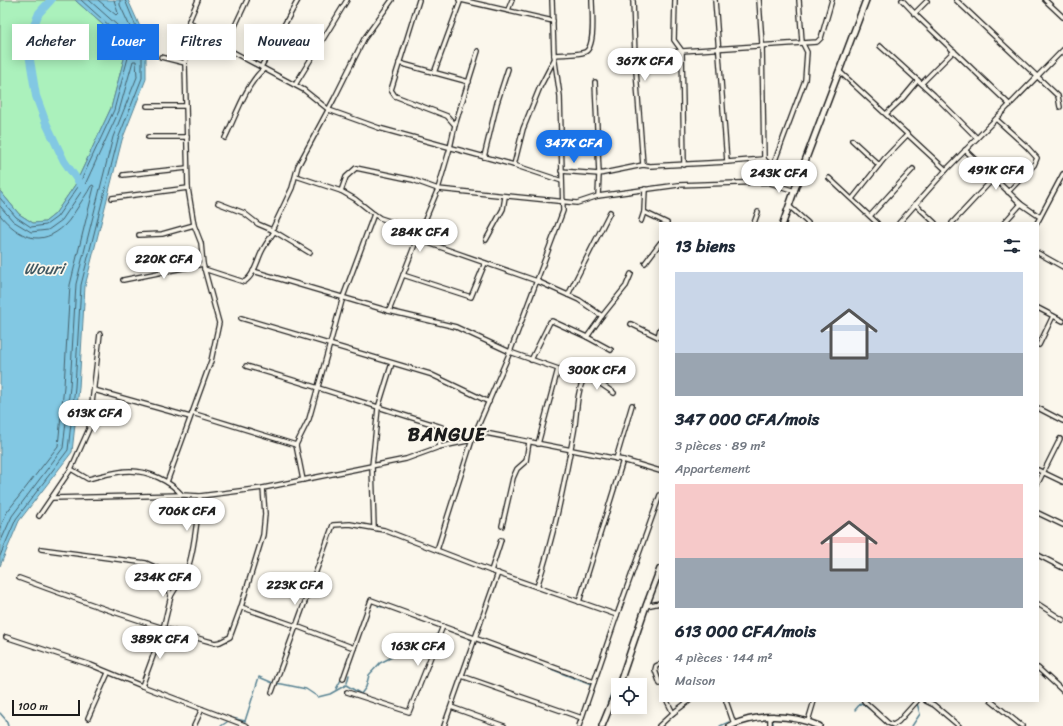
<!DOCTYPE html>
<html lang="fr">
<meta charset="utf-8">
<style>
:root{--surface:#fff;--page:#f2f2f3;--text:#1f2937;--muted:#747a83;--accent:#1a73e8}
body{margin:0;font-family:Sriracha,sans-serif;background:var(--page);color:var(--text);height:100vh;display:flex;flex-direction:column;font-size:15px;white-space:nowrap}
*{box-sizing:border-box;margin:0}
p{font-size:13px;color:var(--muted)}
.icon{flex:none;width:22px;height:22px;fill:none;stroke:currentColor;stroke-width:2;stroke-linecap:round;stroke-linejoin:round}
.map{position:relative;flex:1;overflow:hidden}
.side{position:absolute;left:659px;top:222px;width:380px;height:480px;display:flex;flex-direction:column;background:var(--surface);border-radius:0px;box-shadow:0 2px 10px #0003}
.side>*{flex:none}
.guide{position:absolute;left:12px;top:24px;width:380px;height:36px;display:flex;gap:8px}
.buttons{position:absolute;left:611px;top:678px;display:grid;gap:8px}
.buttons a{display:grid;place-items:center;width:36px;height:36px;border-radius:0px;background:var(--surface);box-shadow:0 2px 10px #0003;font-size:20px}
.scale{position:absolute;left:12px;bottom:10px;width:68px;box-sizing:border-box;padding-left:4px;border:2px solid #1c1c1c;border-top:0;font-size:11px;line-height:14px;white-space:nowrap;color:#1c1c1c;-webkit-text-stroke:3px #fbf7ec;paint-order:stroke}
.price{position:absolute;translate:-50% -34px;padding:0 9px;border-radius:14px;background:#fff;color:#222;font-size:13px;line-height:26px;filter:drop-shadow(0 1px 2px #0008)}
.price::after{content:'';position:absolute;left:50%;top:24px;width:12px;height:9px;margin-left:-6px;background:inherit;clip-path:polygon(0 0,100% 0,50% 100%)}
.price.selected{background:var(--accent);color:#fff}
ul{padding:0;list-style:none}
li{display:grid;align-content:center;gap:8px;height:212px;padding:0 16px}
li span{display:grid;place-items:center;height:124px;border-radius:0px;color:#555}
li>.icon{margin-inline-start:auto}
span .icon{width:72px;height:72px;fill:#fffc;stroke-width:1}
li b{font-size:17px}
h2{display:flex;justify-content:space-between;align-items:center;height:48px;padding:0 16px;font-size:17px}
.chip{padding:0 14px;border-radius:0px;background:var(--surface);box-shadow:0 2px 10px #0003;font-size:14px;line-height:36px}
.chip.selected{background:var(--accent);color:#fff}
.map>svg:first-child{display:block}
</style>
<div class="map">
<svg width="1063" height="726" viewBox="0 0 1063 726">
<rect width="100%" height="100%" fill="#fbf7ec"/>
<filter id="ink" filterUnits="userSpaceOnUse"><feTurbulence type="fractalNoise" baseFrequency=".025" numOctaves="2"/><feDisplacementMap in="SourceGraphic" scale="8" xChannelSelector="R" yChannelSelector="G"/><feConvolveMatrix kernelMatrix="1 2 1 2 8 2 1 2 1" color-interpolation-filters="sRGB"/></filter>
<g filter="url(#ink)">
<polygon fill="#abf1bc" stroke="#64866c" points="0,0 75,0 120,40 125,55 111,108 75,185 55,214 45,222 33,223 19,214 0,191"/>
<polygon fill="#82c8e3" stroke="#598393" points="75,0 128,0 146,40 146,79 122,140 85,286 79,388 72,452 19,521 0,566 0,191 19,214 33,223 45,222 55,214 75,185 111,108 125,55 120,40"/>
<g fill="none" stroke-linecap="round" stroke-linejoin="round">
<g stroke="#45616c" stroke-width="1">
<polyline points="89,0 127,34 133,50 135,51 137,49 137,42 120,5 120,0"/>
<polyline points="98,0 116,15 118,13 114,0"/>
<polyline points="0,198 16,217 31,227 46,225 57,217 78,187 114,110 129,54 123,38 81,0"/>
<polyline points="0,206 13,221 31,232 48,230 62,220 83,189 119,111 133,61 136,61 137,77 113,137 76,284 70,387 63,448 12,516 0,543"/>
<path d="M0,215C19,238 41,248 65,225C70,220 74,213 78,207C82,200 87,194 91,186L93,185L94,187L70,285L64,386L58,446L7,512L0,528"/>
<polyline points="0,556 16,519 68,450 75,387 81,285 118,139 142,78 142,41 125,0"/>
</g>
<g stroke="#598393" stroke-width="1.5">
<polyline points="378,606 382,607"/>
<polyline points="469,639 473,640"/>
<polyline points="479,642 511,653"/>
<polyline points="534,662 591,685"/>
<polyline points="347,683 349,675"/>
<polyline points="336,689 342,678"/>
<polyline points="608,702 612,692"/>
<polyline points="855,710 861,703 872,711"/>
<polyline points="0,713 6,720 8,726"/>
<polyline points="604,715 608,703"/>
<polyline points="230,719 232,718 245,721 259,677 273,683 282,684 306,689 318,697 330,694 346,685 361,694 366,687 369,675 380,663 394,656 398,642 434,641 441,627"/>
<polyline points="101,726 108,726"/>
<polyline points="221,726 227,722"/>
<polyline points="720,726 729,722"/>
<polyline points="773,726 773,722"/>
<polyline points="912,726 920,714 917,703"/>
</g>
<polyline stroke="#82c8e3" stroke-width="8" points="51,0 39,13 27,42 36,96 46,123 64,161 83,188"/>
<defs>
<g id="street">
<path d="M198,0L189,21C203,35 209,42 228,48"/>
<polyline points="247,0 228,41 228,48 231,51 304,90 329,110 379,128 514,165 562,181"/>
<polyline points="419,0 391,90 395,96 447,116 455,125"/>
<polyline points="461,0 553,21"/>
<polyline points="633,0 635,57 643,165"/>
<polyline points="675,0 674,40 682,51 684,165"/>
<polyline points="715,0 727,162 764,159 768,163 772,171"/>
<polyline points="759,0 762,44 764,159"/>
<polyline points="902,0 918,17 1010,105"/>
<polyline points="956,0 1058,96 1060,107"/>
<polyline points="1045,0 1063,17"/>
<polyline points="508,10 512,0"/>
<polyline points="914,14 927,1"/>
<polyline points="880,46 934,95 977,138"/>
<polyline points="478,51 455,125 450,148 438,189 577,203 598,196 599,174 595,82"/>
<path d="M554,55C562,54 578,55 585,52C596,47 592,11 592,0"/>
<polyline points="161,57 185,63"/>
<polyline points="635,57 682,51 817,42 821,38 832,0"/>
<polyline points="399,63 469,82"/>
<polyline points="261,67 298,0"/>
<polyline points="839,71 946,170"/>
<polyline points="434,73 460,2 459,0"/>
<polyline points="922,83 954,51"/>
<polyline points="295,85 347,0"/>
<polyline points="147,106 186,106"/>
<polyline points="886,114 903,98 918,80"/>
<polyline points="996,119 1027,147 1037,158 1034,165 1008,192"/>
<polyline points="148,137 187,137"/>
<path d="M225,138C235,118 247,82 264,69"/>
<polyline points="852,140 879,165"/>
<polyline points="965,150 1021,204 1040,217"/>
<polyline points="484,157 497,103 508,69"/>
<polyline points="514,165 523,129 540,87 554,60"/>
<polyline points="561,171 599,174 643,165 650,166 727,162"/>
<polyline points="123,175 187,168"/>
<polyline points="296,176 341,191 355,199 374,214 380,218 420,231"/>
<polyline points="829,178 877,223"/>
<polyline points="767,182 805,80 807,52 802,42 799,0"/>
<polyline points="188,188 185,63 189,21"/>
<polyline points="341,191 346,177 356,168 413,180 438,189 417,239 389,311"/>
<polyline points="598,196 678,185 767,182 795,191"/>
<polyline points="112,198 188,188 194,225 201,243 203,264 219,323 211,361 167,482"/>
<polyline points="852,199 884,159 908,134"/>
<polyline points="218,203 244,213 258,224 272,230 310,253"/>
<polyline points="915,204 935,223"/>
<polyline points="789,206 808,223"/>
<polyline points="644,212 667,223"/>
<polyline points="870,216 913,169"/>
<polyline points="641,221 644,212 645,189"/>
<polyline points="754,223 758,212"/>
<polyline points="899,223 946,170 1063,50"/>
<polyline points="952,223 994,178"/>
<polyline points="1004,223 1021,204"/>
<polyline points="1037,223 1063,174"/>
<polyline points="272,230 292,188 298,166 334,99 364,39 392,0"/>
<polyline points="139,235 162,234 194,225"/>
<polyline points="417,239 537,281 579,300 602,316"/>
<polyline points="486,240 503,209 505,197"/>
<polyline points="1038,253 1063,267"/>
<polyline points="645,263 660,243"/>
<path d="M204,269L244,282C254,276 257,261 262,251C265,245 270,238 274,232"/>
<path d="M253,271L389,311L456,327L510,352L584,378C576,394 577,415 574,432C564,485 554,536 537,587"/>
<polyline points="403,275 471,297 485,263"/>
<polyline points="123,280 203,264"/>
<polyline points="568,295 610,212"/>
<polyline points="1038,308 1063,321"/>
<polyline points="241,318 430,374 489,402"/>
<polyline points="631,324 660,338"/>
<polyline points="587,337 602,316 626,286 631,274"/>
<polyline points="658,337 660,329"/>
<polyline points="1039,345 1053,316"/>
<polyline points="531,360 550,322 552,321 587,337 611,350"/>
<path d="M246,366C312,385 376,407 442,427L439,447"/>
<polyline points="584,378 598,382 614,393"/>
<polyline points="94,390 190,417"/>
<polyline points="1038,408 1063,421"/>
<polyline points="192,413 296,445"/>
<polyline points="475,431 623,460 660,471"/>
<polyline points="538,444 558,369"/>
<polyline points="616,459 632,405"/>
<path d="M71,469L88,479C101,476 116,471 130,471C149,471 170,481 182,495L200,496L263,488L406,459L439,447L472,440"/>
<polyline points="1038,470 1063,482"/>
<polyline points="303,480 296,445 309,419 343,297 374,214"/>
<polyline points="1038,483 1060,439"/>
<polyline points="52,498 182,495"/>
<polyline points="1038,513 1063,525"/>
<polyline points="39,516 71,469 89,429 100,334"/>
<polyline points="502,526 513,478 517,469 526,461 529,442"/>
<polyline points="374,527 372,466 378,408 392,363"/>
<path d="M41,549L146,563L168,573L183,576C193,569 198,510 200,496"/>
<polyline points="437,550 472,440 510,352 563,211 560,96 554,55 552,0"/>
<polyline points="1038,555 1063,568"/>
<polyline points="153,567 169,589 171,596"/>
<polyline points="491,571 501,540"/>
<path d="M19,578C84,602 148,625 215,643L220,642L230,637L241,607L263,535L265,514L263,488"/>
<polyline points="579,602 623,460"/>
<polyline points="1038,604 1063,620"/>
<polyline points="646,606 660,603"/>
<polyline points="241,607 296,626 354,648"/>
<polyline points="6,637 91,665 142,686 247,726"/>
<polyline points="660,664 656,666 655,670 660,684"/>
<polyline points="1038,668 1063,691"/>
<polyline points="462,676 582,718"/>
<polyline points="343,679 371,600 594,682"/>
<polyline points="142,686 163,629 171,596 183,576"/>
<polyline points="272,692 333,525 350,524 384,530 491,571 617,615"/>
<polyline points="347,692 409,712 443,626"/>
<polyline points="667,701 673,713"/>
<polyline points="726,701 734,724"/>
<polyline points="864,701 888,723 893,725 898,722 917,701"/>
<polyline points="926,701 934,705 959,726"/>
<polyline points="991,701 1022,726"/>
<polyline points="451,707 504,726"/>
<polyline points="770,716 770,726"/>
<polyline points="88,718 108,673"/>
<polyline points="808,721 814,701"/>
<polyline points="194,726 202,709"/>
<polyline points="444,726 498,573"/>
<polyline points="579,726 617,615 660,495"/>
<polyline points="659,726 673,713 689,701"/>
</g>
<g id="secondary">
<polyline points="783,223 802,169 866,0"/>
<polyline points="619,685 646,606 660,569"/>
<polyline points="602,726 618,687"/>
<path d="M730,726C758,713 791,714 819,726"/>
</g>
</defs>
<use href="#street" stroke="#1c1c1c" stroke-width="6"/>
<use href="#secondary" stroke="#1c1c1c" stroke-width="8"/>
<use href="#street" stroke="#fbf7ec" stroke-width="3.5"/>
<use href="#secondary" stroke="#fbf7ec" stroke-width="5"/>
</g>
</g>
<g text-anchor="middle" stroke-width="3.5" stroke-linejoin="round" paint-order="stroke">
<g font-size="16" font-style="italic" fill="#405862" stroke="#fbf7ec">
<text x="44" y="274">Wouri</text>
</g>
<g font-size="19" font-weight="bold" letter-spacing="1" fill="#1c1c1c" stroke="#fbf7ec">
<text x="447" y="441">BANGUE</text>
</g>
</g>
</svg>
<div class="buttons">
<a><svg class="icon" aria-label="locate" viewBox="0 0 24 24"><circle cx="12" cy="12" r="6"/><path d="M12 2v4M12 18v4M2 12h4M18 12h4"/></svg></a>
</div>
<div class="scale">100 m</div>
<b class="price" style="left:645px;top:82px">367K CFA</b>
<b class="price selected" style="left:574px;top:164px">347K CFA</b>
<b class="price" style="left:996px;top:191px">491K CFA</b>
<b class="price" style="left:779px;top:194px">243K CFA</b>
<b class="price" style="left:420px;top:253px">284K CFA</b>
<b class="price" style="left:164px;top:280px">220K CFA</b>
<b class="price" style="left:597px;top:391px">300K CFA</b>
<b class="price" style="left:95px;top:434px">613K CFA</b>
<b class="price" style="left:187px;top:532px">706K CFA</b>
<b class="price" style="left:163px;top:598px">234K CFA</b>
<b class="price" style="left:295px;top:606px">223K CFA</b>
<b class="price" style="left:160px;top:660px">389K CFA</b>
<b class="price" style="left:418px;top:667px">163K CFA</b>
<div class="guide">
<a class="chip">Acheter</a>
<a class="chip selected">Louer</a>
<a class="chip">Filtres</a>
<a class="chip">Nouveau</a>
</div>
<section class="side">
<h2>13 biens<svg class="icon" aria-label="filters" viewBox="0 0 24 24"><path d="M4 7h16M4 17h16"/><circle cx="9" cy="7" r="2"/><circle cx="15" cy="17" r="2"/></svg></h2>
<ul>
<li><span style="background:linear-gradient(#c9d6e8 65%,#9aa5b1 0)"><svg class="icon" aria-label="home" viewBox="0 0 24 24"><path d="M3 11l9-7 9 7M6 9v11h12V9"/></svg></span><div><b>347 000 CFA/mois</b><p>3 pièces · 89 m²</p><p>Appartement</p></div></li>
<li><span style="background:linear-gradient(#f6c9c9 60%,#9aa5b1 0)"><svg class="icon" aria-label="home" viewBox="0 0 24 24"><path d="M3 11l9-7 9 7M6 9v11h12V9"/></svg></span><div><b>613 000 CFA/mois</b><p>4 pièces · 144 m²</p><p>Maison</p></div></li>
</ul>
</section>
</div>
